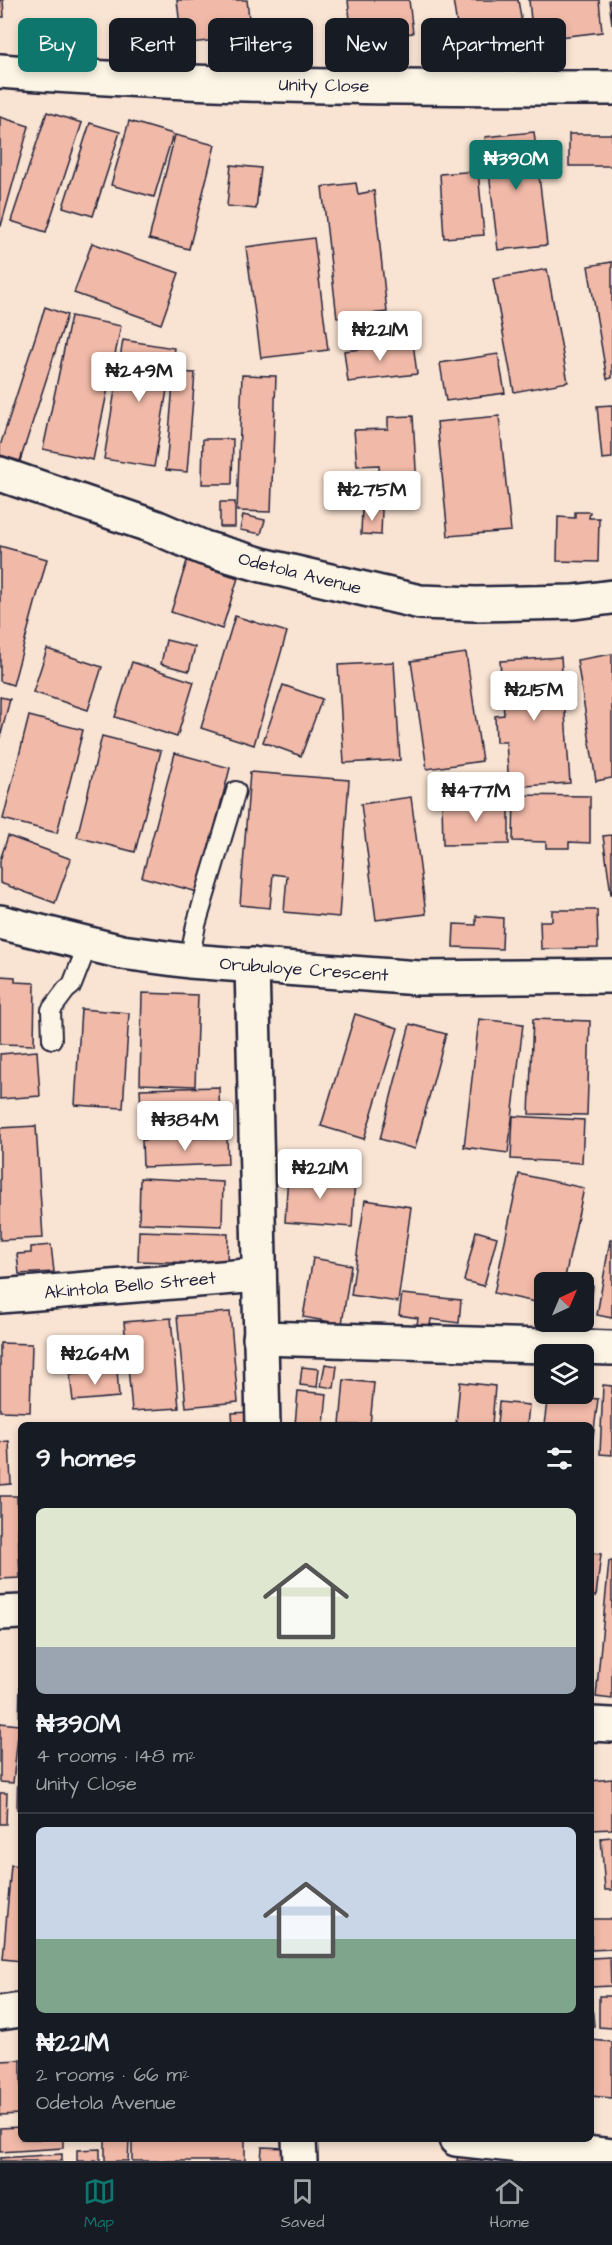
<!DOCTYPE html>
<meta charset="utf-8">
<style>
:root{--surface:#171b24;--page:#20242c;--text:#f1f3f6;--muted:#9ea1a6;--line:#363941;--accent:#0f766e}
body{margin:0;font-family:"Architects Daughter",sans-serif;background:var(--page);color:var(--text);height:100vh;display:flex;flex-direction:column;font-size:22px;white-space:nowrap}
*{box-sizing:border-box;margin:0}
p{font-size:20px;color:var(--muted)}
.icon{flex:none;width:33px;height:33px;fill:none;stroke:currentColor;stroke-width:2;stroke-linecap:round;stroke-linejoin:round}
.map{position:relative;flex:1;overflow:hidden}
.drawer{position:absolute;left:18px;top:1422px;width:576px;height:720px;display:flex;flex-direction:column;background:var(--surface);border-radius:9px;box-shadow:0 3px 9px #0003}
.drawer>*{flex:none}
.banner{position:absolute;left:18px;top:18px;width:576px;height:54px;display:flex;gap:12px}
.needle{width:39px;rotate:44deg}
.tools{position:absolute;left:534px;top:1272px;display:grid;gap:12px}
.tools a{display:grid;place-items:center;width:60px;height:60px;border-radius:9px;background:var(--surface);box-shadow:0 3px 9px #0003;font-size:30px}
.price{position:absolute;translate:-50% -51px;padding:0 14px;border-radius:6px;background:#fff;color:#222;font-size:20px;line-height:39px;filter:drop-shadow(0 2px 3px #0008)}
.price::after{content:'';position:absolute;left:50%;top:36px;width:18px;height:14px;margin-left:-9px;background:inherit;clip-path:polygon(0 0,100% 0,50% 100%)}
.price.current{background:var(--accent);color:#fff}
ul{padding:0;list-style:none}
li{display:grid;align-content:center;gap:12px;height:318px;padding:0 18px}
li+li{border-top:2px solid var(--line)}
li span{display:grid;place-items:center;height:186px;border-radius:9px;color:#555}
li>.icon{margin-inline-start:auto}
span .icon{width:108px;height:108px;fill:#fffc;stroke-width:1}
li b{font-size:26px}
h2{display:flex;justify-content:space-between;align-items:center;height:72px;padding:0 18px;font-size:26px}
.tag{padding:0 21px;border-radius:9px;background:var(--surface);box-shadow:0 3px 9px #0003;font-size:21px;line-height:54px}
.tag.current{background:var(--accent);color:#fff}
.menu{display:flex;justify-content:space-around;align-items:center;height:84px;border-top:2px solid var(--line);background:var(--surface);font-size:16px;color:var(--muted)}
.menu a{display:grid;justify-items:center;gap:3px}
.menu .current{color:var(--accent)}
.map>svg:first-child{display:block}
</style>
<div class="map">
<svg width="612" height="2161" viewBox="0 0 612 2161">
<rect width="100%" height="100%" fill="#f9e3d2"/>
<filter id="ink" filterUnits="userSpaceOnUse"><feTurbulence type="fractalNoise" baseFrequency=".0167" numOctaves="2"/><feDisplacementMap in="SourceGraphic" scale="12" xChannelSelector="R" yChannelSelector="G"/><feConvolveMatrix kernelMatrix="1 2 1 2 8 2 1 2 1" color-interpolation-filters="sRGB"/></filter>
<g filter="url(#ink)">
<g fill="#f1b9a7" stroke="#22223b" stroke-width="1.5">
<polygon points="0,0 3,0 4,17 0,17"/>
<polygon points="177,0 247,0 251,36 182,44"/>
<polygon points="348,0 409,0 413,33 393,35 395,44 377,46 376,37 352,40"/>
<polygon points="453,0 518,0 523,30 459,38"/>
<polygon points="529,0 599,0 602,32 533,40"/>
<polygon points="609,0 612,0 612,24"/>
<polygon points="47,112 82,123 46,232 11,221"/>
<polygon points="0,117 29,126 1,226 0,226"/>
<polygon points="129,121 173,134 154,197 111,185"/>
<polygon points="90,123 120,132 93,216 63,207"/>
<polygon points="534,132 547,245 498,250 485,137"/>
<rect x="569" y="134" width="43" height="32"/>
<polygon points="175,135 215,145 189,249 149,239"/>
<polygon points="231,165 261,168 256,209 227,206"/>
<polygon points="478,171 484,235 444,238 440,174"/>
<polygon points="356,183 358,194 374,191 387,312 337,318 322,187"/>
<polygon points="314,238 328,350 261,358 246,247"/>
<polygon points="92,243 179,273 161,324 74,293"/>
<polygon points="612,262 612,378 607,379 588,266"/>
<polygon points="547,269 568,382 514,392 493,279"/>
<polygon points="45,307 67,315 20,461 0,455 0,446"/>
<polygon points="71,316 121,326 93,460 43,449"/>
<polygon points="123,340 174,348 154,467 104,459"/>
<polygon points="413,343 417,374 348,382 344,351"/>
<polygon points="498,354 505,393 446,401 440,363"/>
<polygon points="174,372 195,373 187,472 166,470"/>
<polygon points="242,375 276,376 271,512 237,511"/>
<polygon points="612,405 612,458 602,459 597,406"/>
<polygon points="413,416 417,487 380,489 379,465 357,466 354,430 388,429 388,417"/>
<polygon points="499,416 511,531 448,536 437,422"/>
<polygon points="203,439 233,439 232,484 202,484"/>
<rect x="220" y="502" width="15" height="25"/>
<polygon points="362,508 382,509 381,535 361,534"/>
<polygon points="575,512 590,512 589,518 599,518 598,562 557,561 558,517 575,518"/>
<polygon points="243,515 265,520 261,534 240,530"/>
<polygon points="0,546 47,559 13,685 0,681"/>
<polygon points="187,561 238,578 222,629 171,612"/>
<polygon points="235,616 287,632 254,745 201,728"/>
<polygon points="166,640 195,647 189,671 161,664"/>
<polygon points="47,649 102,667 88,710 33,692"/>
<polygon points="466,653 482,761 427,769 411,661"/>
<polygon points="612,654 612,778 596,781 577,660"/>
<polygon points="561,657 570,783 509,787 506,742 496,742 495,716 504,715 500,661"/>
<polygon points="132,662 194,682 177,737 115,717"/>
<polygon points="394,662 400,760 344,763 338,665"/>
<polygon points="283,685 322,699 301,756 263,742"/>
<polygon points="0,697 10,699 0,738"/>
<polygon points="29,716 83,730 57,833 3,819"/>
<polygon points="102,736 161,751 135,852 77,837"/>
<polygon points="175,753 230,768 198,892 142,877"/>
<polygon points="250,772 349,780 339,917 284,912 287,876 273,874 270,908 240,905"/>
<polygon points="514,795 590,796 590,843 569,842 569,848 546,848 546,842 513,841"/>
<polygon points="411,797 426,914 376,920 361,804"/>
<polygon points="442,801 509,801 509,844 443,845"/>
<polygon points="612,835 612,894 611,894 603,836"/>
<polygon points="8,836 71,859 55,903 0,883 0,860"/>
<polygon points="552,910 597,910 598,948 541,949 540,921 552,921"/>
<polygon points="476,916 503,918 502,949 453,947 454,924 476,925"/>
<polygon points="0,976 15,977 15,982 35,983 34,1045 0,1044"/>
<polygon points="142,993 198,995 195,1086 140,1084"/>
<polygon points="81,1009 129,1013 123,1108 75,1105"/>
<polygon points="355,1014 398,1028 364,1139 321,1126"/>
<polygon points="479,1019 523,1024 508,1153 464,1147"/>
<polygon points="533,1019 590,1021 587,1115 529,1114"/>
<polygon points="410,1024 446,1034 415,1149 380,1139"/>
<polygon points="37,1051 40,1096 0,1099 0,1054"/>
<polygon points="219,1087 220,1132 142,1134 140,1089"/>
<polygon points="513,1116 584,1120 582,1163 511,1159"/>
<polygon points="36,1126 43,1238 0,1240 0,1128"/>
<polygon points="227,1137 228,1164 143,1167 142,1140"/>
<polygon points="288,1174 355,1179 352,1227 285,1222"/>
<polygon points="519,1174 584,1188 564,1282 544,1282 544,1304 494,1293"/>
<polygon points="140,1178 223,1182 222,1226 139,1223"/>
<polygon points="365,1200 411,1207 398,1302 351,1295"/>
<polygon points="139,1231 228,1234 227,1264 138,1261"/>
<polygon points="476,1231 497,1237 484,1286 464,1281"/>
<polygon points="610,1240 612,1240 612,1318 597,1315"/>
<polygon points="51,1245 54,1272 19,1274 17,1254 31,1253 31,1247"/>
<polygon points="313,1258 351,1265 342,1324 303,1317"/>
<polygon points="584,1285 593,1286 590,1320 584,1320"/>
<polygon points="402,1294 461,1300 459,1323 431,1319 430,1326 417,1325 418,1318 399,1315"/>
<polygon points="230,1312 238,1402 186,1407 177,1316"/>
<polygon points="171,1318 179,1408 132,1411 124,1322"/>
<polygon points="0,1343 32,1344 30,1412 0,1411"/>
<polygon points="325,1364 337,1366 334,1388 321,1386"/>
<polygon points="302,1367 319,1369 317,1387 300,1385"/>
<polygon points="117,1370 119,1397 73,1401 70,1375"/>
<polygon points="344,1380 374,1383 370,1425 340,1425"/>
<polygon points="460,1382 495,1386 492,1425 456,1425"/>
<polygon points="603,1385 612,1386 612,1455 600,1454"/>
<polygon points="298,1391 327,1394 324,1425 295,1425"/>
<polygon points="548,1394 598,1399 593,1438 591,1438 591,1425 544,1425"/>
<polygon points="499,1402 529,1405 527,1425 497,1425"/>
<polygon points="251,1412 252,1425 233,1425 232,1413"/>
<polygon points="9,1441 11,1484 0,1485 0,1442"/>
<polygon points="0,1496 17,1496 20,1578 0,1579"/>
<polygon points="591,1553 601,1554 596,1596 591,1596"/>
<polygon points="609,1561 612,1561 612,1699 596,1697"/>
<polygon points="20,1682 21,1682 21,1809 17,1809"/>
<polygon points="0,1723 19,1725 13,1783 0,1782"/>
<polygon points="612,1779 612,1829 591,1830 591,1781"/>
<polygon points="0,1793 7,1793 6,1824 0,1824"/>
<polygon points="612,1837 612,1890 605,1890 601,1838"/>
<polygon points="11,1865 21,1866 21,1961 3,1959"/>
<polygon points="591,1919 612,1919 612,1949 591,1950"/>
<polygon points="610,1957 611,1986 591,1987 591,1958"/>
<polygon points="591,1995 594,2026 591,2026"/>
<polygon points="599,1996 612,1996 612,2028 599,2027"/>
<polygon points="591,2040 612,2042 612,2098 591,2096"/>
<polygon points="21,2060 21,2114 0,2115 0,2061"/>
<polygon points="21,2127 21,2139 63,2139 63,2148 0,2152 0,2128"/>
<polygon points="105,2139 129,2139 128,2161 105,2161"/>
<polygon points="132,2139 245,2140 245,2161 132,2161"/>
<polygon points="262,2147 286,2148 286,2161 261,2161"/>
<polygon points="100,2149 100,2161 77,2161 77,2150"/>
<polygon points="62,2154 62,2161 0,2161 0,2158"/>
<polygon points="458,2155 484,2159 484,2161 457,2161"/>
</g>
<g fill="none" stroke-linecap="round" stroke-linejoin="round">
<defs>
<g id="lane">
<polyline points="189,961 196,925 236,791"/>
<polyline points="52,1039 51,1010 66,990 72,985 88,944"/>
</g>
<g id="street">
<path d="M0,71C203,87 408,88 612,88"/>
<polyline points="0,474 155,527 204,548 262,565 420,602 475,604 574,602 612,597"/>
<polyline points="0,922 122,952 189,961 419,978 612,976"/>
<polyline points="252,965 263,1425"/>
<polyline points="0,1296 259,1275"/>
<polyline points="260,1338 612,1348"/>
<polyline points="0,1613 21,1612"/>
<polyline points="591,1724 612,1725"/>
<polyline points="0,2013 21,2010"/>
<polyline points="299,2139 300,2161"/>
<polyline points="456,2139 612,2156"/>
</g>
</defs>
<use href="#lane" stroke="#22223b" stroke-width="22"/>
<use href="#street" stroke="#22223b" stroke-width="38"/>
<use href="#lane" stroke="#fcf5e5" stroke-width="18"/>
<use href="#street" stroke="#fcf5e5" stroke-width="33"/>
</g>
</g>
<g text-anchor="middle" stroke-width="4.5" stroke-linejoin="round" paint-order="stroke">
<g font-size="18" fill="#22223b" stroke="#fcf5e5">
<text transform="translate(324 85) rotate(1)" y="6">Unity Close</text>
<text transform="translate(300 573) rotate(14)" y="6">Odetola Avenue</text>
<text transform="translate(304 969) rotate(4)" y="6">Orubuloye Crescent</text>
<text transform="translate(130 1285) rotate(-5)" y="6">Akintola Bello Street</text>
</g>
</g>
</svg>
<div class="tools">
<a><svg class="needle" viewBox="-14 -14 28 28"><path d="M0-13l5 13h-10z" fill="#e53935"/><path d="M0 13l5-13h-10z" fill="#9ea1a6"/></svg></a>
<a><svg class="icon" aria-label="layers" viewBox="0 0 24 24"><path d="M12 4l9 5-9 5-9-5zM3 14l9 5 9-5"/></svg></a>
</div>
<b class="price current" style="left:516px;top:191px">₦390M</b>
<b class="price" style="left:380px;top:362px">₦221M</b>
<b class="price" style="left:139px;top:403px">₦249M</b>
<b class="price" style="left:372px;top:522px">₦275M</b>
<b class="price" style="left:534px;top:722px">₦215M</b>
<b class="price" style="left:476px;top:823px">₦477M</b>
<b class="price" style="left:185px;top:1152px">₦384M</b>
<b class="price" style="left:320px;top:1200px">₦221M</b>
<b class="price" style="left:95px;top:1386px">₦264M</b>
<div class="banner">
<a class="tag current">Buy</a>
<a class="tag">Rent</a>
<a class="tag">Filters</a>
<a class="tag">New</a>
<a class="tag">Apartment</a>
</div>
<section class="drawer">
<h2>9 homes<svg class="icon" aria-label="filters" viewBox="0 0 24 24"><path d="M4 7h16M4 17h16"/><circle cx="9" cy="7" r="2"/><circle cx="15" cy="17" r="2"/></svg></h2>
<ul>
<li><span style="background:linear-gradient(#dfe7d0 75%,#9aa5b1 0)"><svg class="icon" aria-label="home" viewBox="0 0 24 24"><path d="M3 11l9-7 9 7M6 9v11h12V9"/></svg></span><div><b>₦390M</b><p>4 rooms · 148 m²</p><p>Unity Close</p></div></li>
<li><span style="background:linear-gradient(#c9d6e8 60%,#7fa58c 0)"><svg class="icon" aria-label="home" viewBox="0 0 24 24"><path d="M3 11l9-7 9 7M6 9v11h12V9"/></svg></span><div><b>₦221M</b><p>2 rooms · 66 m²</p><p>Odetola Avenue</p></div></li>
</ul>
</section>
</div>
<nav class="menu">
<a class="current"><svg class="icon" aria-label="map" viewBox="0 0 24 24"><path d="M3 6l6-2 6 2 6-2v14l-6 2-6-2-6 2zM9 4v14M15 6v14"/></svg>Map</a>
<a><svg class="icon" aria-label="saved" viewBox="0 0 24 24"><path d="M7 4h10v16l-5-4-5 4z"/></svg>Saved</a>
<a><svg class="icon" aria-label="home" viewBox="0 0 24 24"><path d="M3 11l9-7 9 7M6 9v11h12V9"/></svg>Home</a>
</nav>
